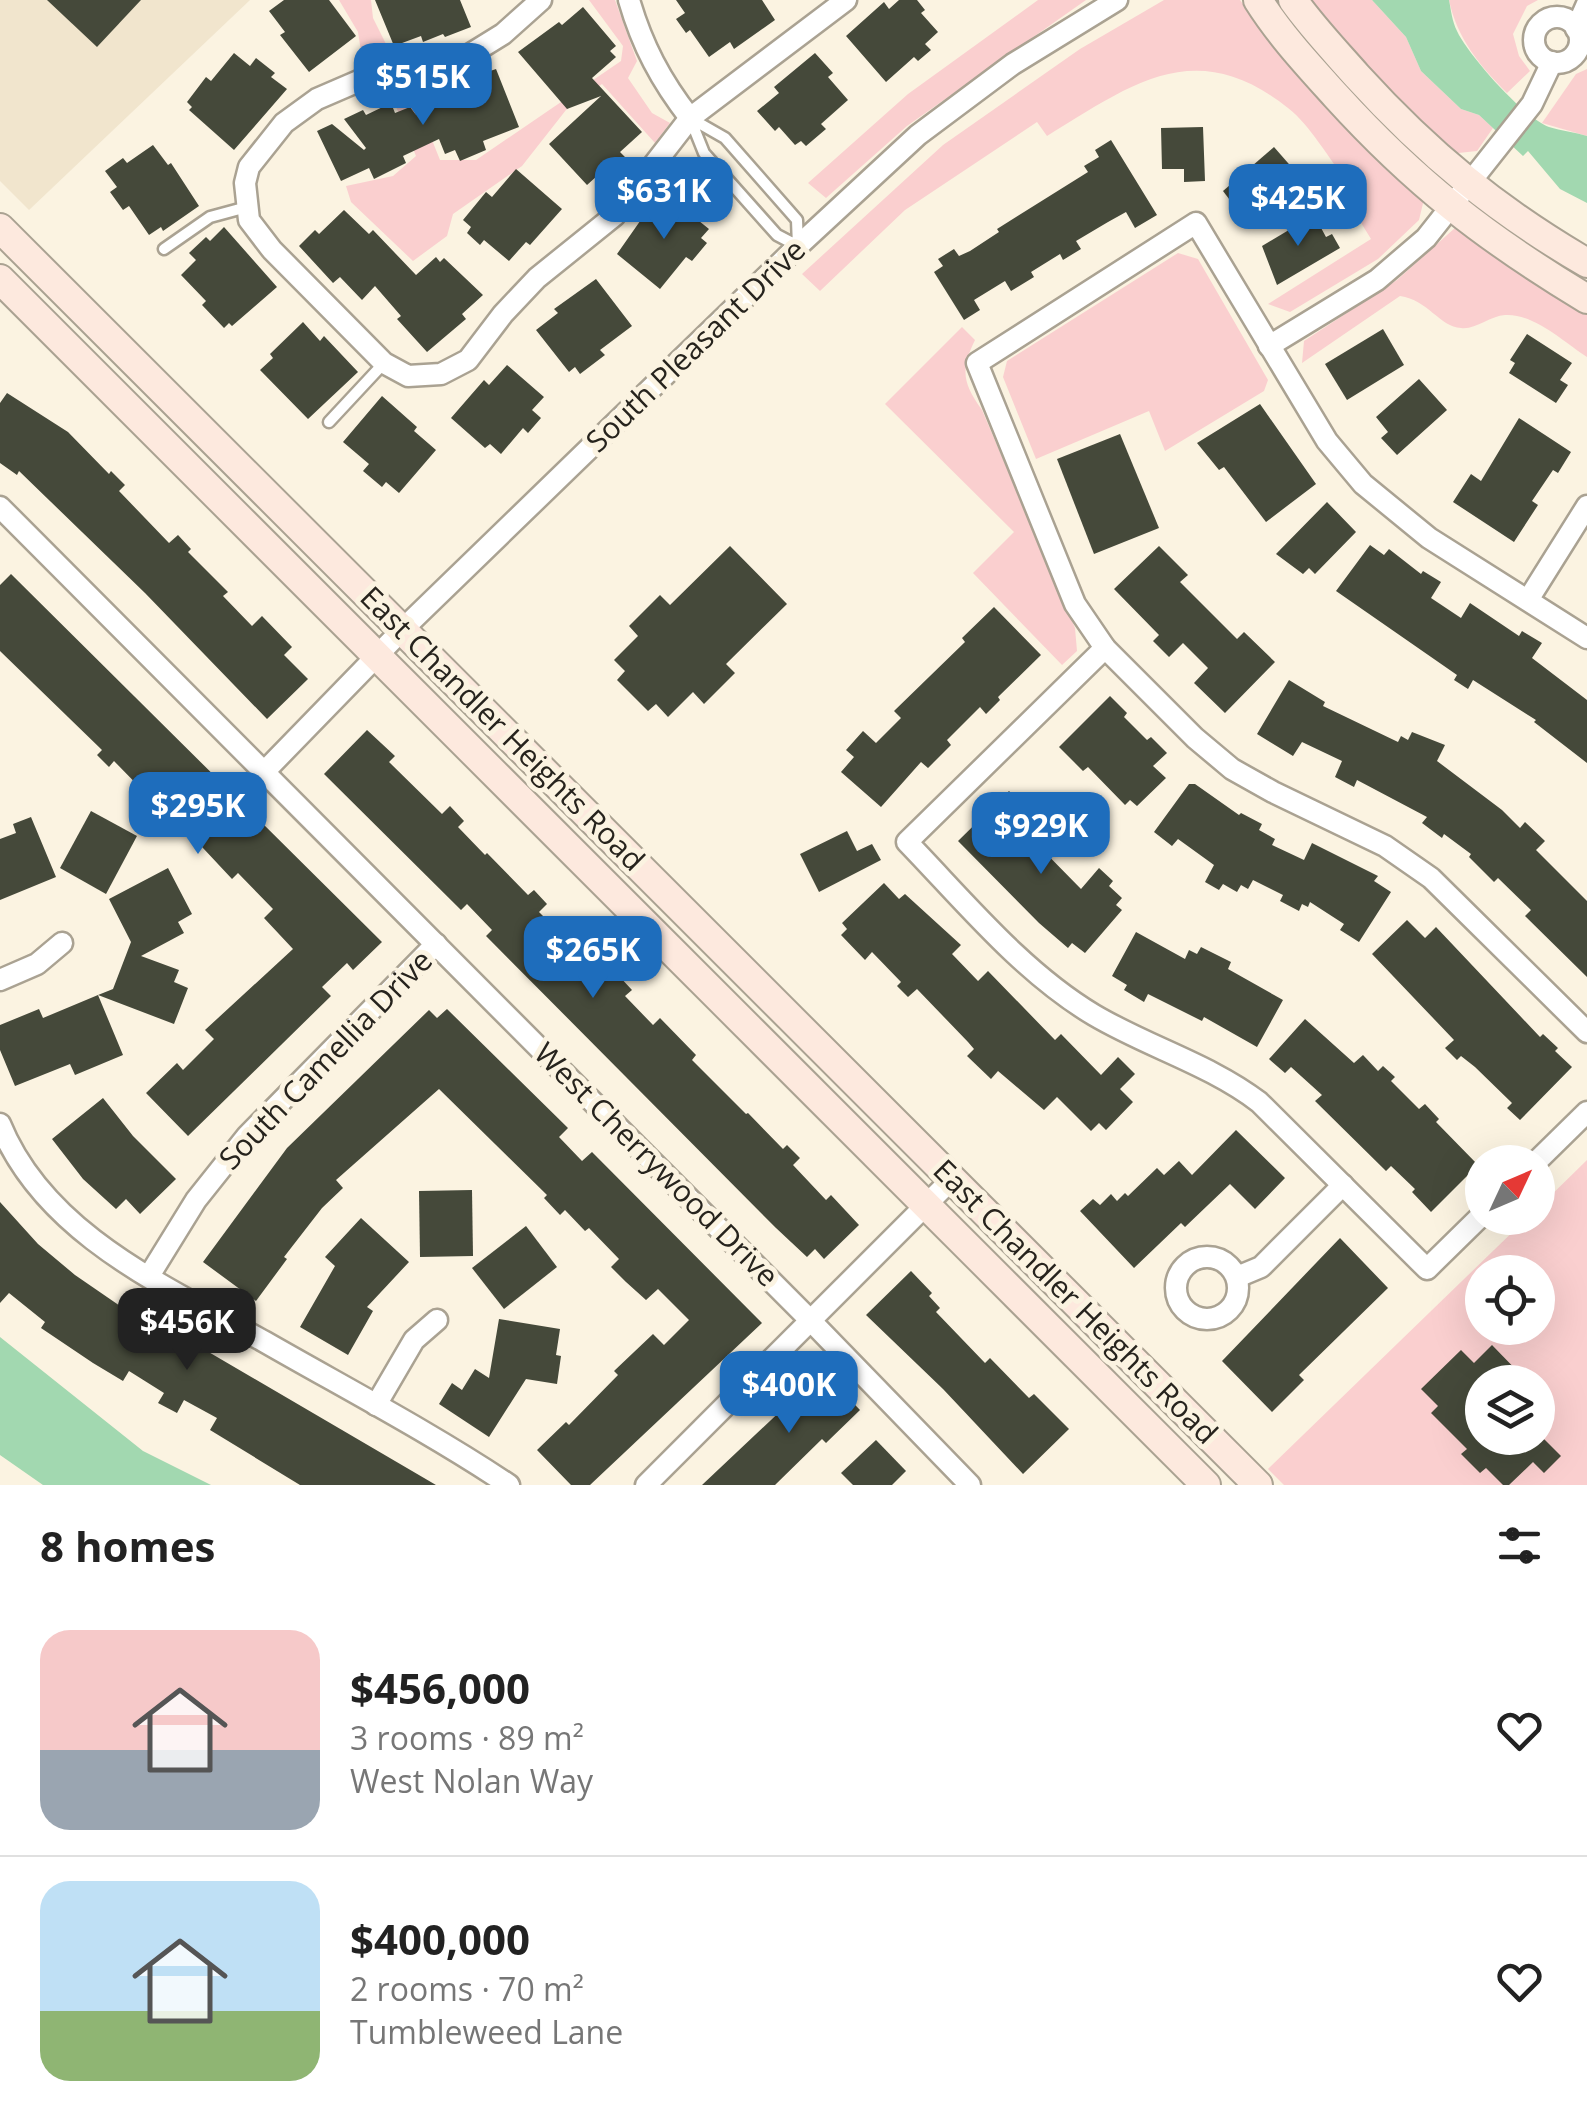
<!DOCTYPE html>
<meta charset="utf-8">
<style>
:root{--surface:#fff;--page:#f6f6f6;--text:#222;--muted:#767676;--line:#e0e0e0;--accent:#1e6dbc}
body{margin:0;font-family:"Open Sans",sans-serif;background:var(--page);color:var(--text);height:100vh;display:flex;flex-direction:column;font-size:38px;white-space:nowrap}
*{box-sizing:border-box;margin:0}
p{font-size:32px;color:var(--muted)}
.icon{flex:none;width:55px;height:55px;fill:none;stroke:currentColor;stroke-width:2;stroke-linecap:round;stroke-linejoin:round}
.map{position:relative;height:1485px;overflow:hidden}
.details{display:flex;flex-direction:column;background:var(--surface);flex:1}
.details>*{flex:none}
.needle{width:65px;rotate:46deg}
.controls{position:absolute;left:1465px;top:1145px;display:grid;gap:20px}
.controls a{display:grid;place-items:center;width:90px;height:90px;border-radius:50%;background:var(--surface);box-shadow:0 10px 40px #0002;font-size:50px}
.price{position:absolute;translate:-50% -85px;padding:0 22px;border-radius:20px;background:var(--accent);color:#fff;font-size:32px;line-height:65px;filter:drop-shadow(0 2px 5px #0008)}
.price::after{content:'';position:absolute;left:50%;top:60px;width:30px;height:22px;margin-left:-15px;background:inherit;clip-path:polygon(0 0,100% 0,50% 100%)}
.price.current{background:#222;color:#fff}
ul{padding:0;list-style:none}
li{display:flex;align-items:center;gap:30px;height:250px;padding:0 40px}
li+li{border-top:2px solid var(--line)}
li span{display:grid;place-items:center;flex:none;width:280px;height:200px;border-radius:30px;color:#555}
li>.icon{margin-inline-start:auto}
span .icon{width:120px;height:120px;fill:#fffc;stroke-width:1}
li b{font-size:42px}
h2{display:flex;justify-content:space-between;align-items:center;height:120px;padding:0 40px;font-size:42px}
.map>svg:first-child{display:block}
</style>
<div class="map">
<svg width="1587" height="1485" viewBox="0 0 1587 1485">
<rect width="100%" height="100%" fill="#fbf3e1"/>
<polygon fill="#f1e5cd" points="0,0 250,0 29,210 0,181"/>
<g fill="#facfcf" fill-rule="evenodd">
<polygon points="339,0 371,0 373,18 392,56 363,64 358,32"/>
<polygon points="589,0 615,0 637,61 628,78 652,113 670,123 655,143 602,84 566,110 522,166 453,214 447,236 413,261 351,202 346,186 393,176 416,156 388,87 410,85 440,160 476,160 621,61 623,46"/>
<polygon points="1038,0 1086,0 907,126 826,198 808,183 908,94"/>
<path d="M1164,0H1240C1294,74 1356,138 1424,199L1419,220L1378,259L1290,312L1268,304L1371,239L1339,187L1347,181C1328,158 1311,126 1288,108C1195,34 1131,85 1047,136L1037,122L905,210L820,291L802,274L943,145L1080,49Z"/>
<polygon points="1304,0 1372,0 1406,37 1421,71 1461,109 1479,115 1493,128 1477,151 1449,154 1379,88"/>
<path d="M1449,0H1538L1527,6L1513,34L1519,56L1530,71L1507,93C1479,65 1457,38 1449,0Z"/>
<polygon points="1587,69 1587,136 1542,123 1576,74"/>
<path d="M1456,227L1587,312V357C1565,343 1534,313 1505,315C1490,316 1475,330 1461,328C1440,327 1428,300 1400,296L1302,363L1304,341L1397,280Z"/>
<polygon points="1178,253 1198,259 1268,380 1264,391 1165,451 1149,411 1036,459 1003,377 1007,361"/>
<path d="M962,327L975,340C960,371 963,383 982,410L1075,628L1077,651L1062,665L973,573L1014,532L885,404Z"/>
<path d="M1587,1160V1485H1284L1268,1469L1527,1218H1538V1208ZM1482,1272H1538V1328H1482ZM1482,1382H1538V1438H1482Z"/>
</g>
<g fill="#a2d8b0">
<path d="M1372,0H1449C1451,10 1452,21 1457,31C1468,55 1524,118 1549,127C1561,131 1575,132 1587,136V203L1560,189L1528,151L1523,156L1479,115L1461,109L1421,71L1406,37Z"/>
<polygon points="0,1337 143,1451 211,1485 43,1485 0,1455"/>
</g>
<g fill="#45493a">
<polygon points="47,0 141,0 97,47"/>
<polygon points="284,0 329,0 356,36 309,72 280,35 285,32 269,11"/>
<polygon points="375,0 460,0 471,27 445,37 443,34 423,42 421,36 394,46"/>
<polygon points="676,0 762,0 775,20 734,49 730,42 709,57 690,30 686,33 676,19 685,13"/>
<polygon points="899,0 917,0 925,10 921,13 938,32 925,44 931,50 918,61 914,57 886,82 846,36 884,2 889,9"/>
<polygon points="583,7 616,46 610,51 616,57 592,78 642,132 620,152 625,157 610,171 607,167 587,185 549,144 601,96 567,109 518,52 559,22 562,25"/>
<polygon points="234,53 250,66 256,58 275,73 271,77 287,89 234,150 189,110 192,107 187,102 206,77 211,81"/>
<polygon points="815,53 833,73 828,77 848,100 821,124 826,129 806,146 801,141 795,145 779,127 775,131 757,111 779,93 774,87"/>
<polygon points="496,69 519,127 483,141 486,150 460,161 455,150 445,154 439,139 403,156 406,163 374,179 369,168 341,181 317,131 332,124 364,150 366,148 344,119 363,110 366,115 391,103 395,113 410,107 416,115 413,106 446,93 444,87"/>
<polygon points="1203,127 1205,181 1184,182 1184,169 1162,169 1161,128"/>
<polygon points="1111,140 1157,215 1135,228 1126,212 1108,222 1076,241 1081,249 1063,260 1060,254 1031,272 1034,277 1011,291 1005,281 974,300 980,310 964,320 934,272 943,266 938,259 954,249 959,256 970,251 999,232 997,229 1088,172 1084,166 1099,157 1095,150"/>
<polygon points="153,145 168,165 171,163 199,206 163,231 161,227 149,235 129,206 123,210 110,192 117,187 105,171 123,158 127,163"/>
<polygon points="1274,147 1302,179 1248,224 1223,191"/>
<polygon points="516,169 562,209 530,245 526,242 509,261 484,240 480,245 467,233 471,227 463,220 486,192 492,197"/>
<polygon points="668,196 709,229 701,238 707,243 692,261 686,257 660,289 617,254 645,214 651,218"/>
<polygon points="344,210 369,234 373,230 416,275 436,257 440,262 444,258 483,295 462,314 466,319 427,352 397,319 401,316 375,286 362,300 340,277 333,283 299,246 315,230 319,234"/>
<polygon points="1314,215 1326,237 1332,234 1340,248 1277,285 1262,246"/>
<polygon points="224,227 277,287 232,326 229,323 224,328 202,305 206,301 181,275 196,260 189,253 206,237 210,241"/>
<polygon points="596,279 632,326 600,350 605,355 580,374 575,367 569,372 536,330 558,313 554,309"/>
<polygon points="303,322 320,341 324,336 358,372 308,419 260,370 273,358 270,354"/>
<polygon points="1383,329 1404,365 1347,400 1325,364"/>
<polygon points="1527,334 1572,363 1560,380 1568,385 1556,403 1509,373 1515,363 1510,360"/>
<polygon points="507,365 544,397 532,410 541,418 528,433 523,428 501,454 490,444 485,448 451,418 484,380 489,385"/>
<polygon points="1419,379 1447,410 1397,455 1381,438 1388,432 1376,417"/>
<polygon points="7,393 68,432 109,474 111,471 125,485 119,491 169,543 178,535 191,549 188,552 228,592 223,596 252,626 262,616 292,647 284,655 308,679 267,719 145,593 19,471 17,475 0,463 0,403"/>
<polygon points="382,396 417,427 414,431 436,450 399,493 386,482 382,487 363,471 369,464 343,442"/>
<polygon points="1260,404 1316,484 1266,522 1224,467 1219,470 1197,443"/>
<polygon points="1519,418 1571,452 1558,473 1553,470 1532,501 1538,505 1514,542 1453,502 1471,474 1481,481"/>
<polygon points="1120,434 1159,528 1094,554 1057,459"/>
<polygon points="1327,502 1356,532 1315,574 1309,568 1303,574 1276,554"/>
<polygon points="1370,545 1384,555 1389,549 1421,574 1423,571 1441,582 1431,598 1461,618 1470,603 1519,636 1522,631 1542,643 1532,658 1587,700 1587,763 1534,722 1536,720 1473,680 1468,689 1454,680 1457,675 1336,591"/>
<polygon points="730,546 787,604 726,664 735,673 704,704 693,692 668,717 656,704 648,711 617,680 625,671 614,660 638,636 629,626 660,595 670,605"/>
<polygon points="1159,546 1188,575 1180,582 1237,639 1244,632 1275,662 1225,713 1194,683 1208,668 1183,643 1169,657 1153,641 1159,635 1114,589"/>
<polygon points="11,574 382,942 353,970 347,963 322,987 331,996 188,1136 146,1093 177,1063 183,1070 214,1039 205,1030 293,949 264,918 273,909 238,873 232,879 174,817 167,824 154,811 159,807 114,761 109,767 97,755 102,750 0,651 0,585"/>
<polygon points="994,607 1041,655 998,697 1000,700 986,714 980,707 947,740 951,745 928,768 921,762 881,807 841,772 854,757 846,750 863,731 876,743 901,718 894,711 965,642 962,638"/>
<polygon points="1289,680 1325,702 1323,706 1398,742 1401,736 1408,740 1412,732 1445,745 1437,761 1502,810 1520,828 1525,822 1545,841 1536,850 1587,901 1587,977 1525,916 1531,910 1498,878 1494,882 1469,857 1471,854 1444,834 1442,838 1422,823 1427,817 1357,780 1354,787 1335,777 1342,761 1302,742 1293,756 1257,734"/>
<polygon points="1110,696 1127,713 1124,717 1147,740 1151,737 1167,753 1153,766 1166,778 1137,806 1130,800 1125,805 1088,767 1083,771 1059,747"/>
<polygon points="367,730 395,756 389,762 442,814 450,806 464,821 458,827 485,855 487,853 528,895 534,890 547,904 539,912 568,941 573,937 614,979 618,975 632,990 625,996 653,1025 660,1018 696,1055 692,1060 746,1114 748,1113 783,1149 787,1145 800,1158 793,1165 826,1200 831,1195 859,1225 824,1259 815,1249 807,1257 776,1228 486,936 492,930 467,904 461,910 324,774"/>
<polygon points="1189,784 1195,784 1239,815 1241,813 1262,824 1259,830 1275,839 1272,845 1304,860 1312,843 1378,876 1374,881 1391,892 1359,942 1340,930 1344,924 1310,902 1308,907 1302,904 1299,911 1280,901 1283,895 1253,880 1248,889 1241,885 1237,892 1223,884 1219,890 1205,882 1214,865 1178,839 1172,846 1154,832"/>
<polygon points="1009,791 1039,822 1027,834 1081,889 1099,868 1113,881 1109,886 1122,898 1116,905 1122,910 1085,953 1072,943 1068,948 1039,923 958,841"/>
<polygon points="91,811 137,836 106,894 60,868"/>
<polygon points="31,817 56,877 0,900 0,839 16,833 13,824"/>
<polygon points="847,831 857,851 872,844 881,860 819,892 800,854"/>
<polygon points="168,868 192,914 178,922 184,933 141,956 179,970 174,982 188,988 174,1024 98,995 113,989 131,942 109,899"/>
<polygon points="884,883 899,899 905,894 961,945 952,954 978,981 988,971 1055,1040 1061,1034 1101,1075 1118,1057 1135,1074 1120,1089 1133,1102 1106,1130 1099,1123 1091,1131 1057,1097 1044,1110 998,1071 991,1079 967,1056 974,1049 968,1042 917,989 908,997 897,986 901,982 872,952 865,960 841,935 847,929 842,923"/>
<polygon points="1407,920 1425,938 1436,927 1540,1037 1543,1034 1558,1048 1555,1051 1572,1067 1520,1120 1507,1108 1512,1103 1475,1067 1461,1056 1457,1060 1445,1048 1454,1040 1372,954"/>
<polygon points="1136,932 1185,959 1189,950 1197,954 1201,947 1231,962 1228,969 1283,1000 1257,1047 1204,1017 1202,1021 1148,994 1144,1002 1124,990 1127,985 1112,976"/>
<polygon points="98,995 123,1055 75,1075 70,1064 15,1086 0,1050 0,1025 39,1009 43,1018"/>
<polygon points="447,1009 568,1128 559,1137 582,1161 592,1152 762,1323 590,1485 571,1485 537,1450 566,1422 569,1425 618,1375 614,1371 653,1334 664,1345 689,1320 658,1289 646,1300 626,1282 611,1267 619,1259 589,1228 585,1231 565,1210 560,1215 544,1198 547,1195 439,1089 336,1180 343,1188 322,1208 284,1257 287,1259 256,1301 203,1262 287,1148 429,1010 437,1018"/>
<polygon points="1305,1019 1354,1063 1363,1055 1378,1071 1383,1066 1395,1077 1391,1081 1419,1109 1425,1104 1439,1119 1436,1122 1478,1165 1431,1212 1412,1192 1415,1189 1391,1166 1386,1171 1315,1101 1322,1095 1291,1067 1285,1073 1269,1059"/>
<polygon points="103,1098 133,1136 176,1179 140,1214 126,1199 116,1209 83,1179 52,1139"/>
<polygon points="1236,1130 1285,1178 1255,1209 1230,1184 1185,1227 1181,1223 1134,1268 1080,1211 1093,1199 1100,1205 1111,1194 1117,1201 1125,1193 1128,1196 1157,1168 1164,1175 1179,1161 1192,1175"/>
<polygon points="472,1190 473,1256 420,1257 419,1191"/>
<polygon points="0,1202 38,1244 75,1275 139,1319 142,1313 436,1485 300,1485 210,1430 217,1418 184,1400 177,1413 158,1403 164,1393 129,1371 123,1381 93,1363 41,1328 45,1322 9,1293 0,1303"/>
<polygon points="361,1218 409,1262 367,1307 373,1311 348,1355 300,1327 335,1266 325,1257"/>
<polygon points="526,1226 557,1267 504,1309 472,1268"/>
<polygon points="1340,1238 1388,1288 1299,1375 1304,1380 1272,1412 1222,1361"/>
<polygon points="911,1271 932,1293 929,1296 940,1308 936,1312 985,1363 990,1358 1029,1398 1034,1394 1069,1429 1023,1474 943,1389 866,1315"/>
<polygon points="499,1319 560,1329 556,1355 561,1356 557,1384 526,1379 489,1437 439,1404 452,1383 462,1390 475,1369 489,1378"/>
<polygon points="1492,1345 1528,1382 1482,1382 1482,1438 1543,1438 1561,1456 1544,1473 1533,1462 1509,1485 1503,1485 1486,1468 1480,1473 1461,1454 1467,1449 1431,1413 1438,1406 1421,1389 1461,1350 1474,1363"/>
<polygon points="826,1375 860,1410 826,1443 822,1439 775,1485 702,1485 788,1404 786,1402 808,1380 814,1387"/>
<polygon points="876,1440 906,1471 892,1485 853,1485 841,1473"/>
</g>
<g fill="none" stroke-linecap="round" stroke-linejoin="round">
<defs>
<g id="lane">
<polygon points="690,118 725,138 797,220 798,246 777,235 704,153"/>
<polyline points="164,249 210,217 247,207"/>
<polyline points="329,422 384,363"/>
</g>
<g id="street">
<polyline points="541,0 503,34 469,55 438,66 368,77 317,99 284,123 249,167 245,183 249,220 272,250 384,363 408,376 441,374 468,360 503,314 537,278 614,216 690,118 846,0"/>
<path d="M629,0C642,45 661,81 690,118"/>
<circle cx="1557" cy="40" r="23"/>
<polyline points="1576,29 1587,4"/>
<polyline points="1269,346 1377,280 1426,238 1532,104 1552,62"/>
<polyline points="0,507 811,1321 970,1485"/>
<polyline points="1528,600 1587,506"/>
<polyline points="1587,638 1429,538 1363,484 1327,441 1196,223 977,363 1075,604 1105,648 1195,738 1232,769 1273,792 1385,846 1431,878 1587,1032"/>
<path d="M1105,648L907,842C965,902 1022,972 1094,1015C1148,1047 1209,1064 1259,1102L1427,1269L1482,1215"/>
<polyline points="264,772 403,629 798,246 918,135 1013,64 1117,0"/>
<polyline points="0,980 37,964 62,943"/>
<path d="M0,1124C45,1235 167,1287 265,1342C347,1389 431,1433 509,1485"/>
<polyline points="1536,1162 1587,1112"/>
<circle cx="1207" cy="1288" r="31"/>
<polyline points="149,1276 196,1200 247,1136 436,944"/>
<polyline points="1237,1277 1261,1267 1343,1185"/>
<polyline points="376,1405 414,1340 437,1320"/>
<polyline points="646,1485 952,1179"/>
</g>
<g id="secondary">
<path d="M1258,0C1280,35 1308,65 1336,96C1415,183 1486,238 1587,299"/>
<path d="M1293,0C1312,27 1335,51 1357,76C1428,154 1496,210 1587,263"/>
<polyline points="0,228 1258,1485"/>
<polyline points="0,279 1206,1485"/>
</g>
</defs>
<use href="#lane" stroke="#aaa292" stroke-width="15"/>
<use href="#street" stroke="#aaa292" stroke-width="25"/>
<use href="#secondary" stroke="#aaa292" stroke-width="32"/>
<use href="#lane" stroke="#fff" stroke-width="10"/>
<use href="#street" stroke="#fff" stroke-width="20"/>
<use href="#secondary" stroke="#fde9de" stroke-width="28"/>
</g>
<g text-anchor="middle" stroke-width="10" stroke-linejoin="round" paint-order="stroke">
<g font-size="30" fill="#26231d" stroke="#fbf3e1">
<text transform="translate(696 346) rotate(-44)" y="10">South Pleasant Drive</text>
<text transform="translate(502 729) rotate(45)" y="10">East Chandler Heights Road</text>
<text transform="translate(326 1060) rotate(-46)" y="10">South Camellia Drive</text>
<text transform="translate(656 1165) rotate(45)" y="10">West Cherrywood Drive</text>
<text transform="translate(1075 1302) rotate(45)" y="10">East Chandler Heights Road</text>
</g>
</g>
</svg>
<div class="controls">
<a><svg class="needle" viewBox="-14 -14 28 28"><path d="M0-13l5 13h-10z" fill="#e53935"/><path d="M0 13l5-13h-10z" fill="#767676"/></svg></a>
<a><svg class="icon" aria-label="locate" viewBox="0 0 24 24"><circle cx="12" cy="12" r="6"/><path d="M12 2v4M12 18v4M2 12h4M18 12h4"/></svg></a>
<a><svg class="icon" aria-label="layers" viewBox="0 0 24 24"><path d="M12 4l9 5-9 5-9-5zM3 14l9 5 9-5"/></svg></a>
</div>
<b class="price" style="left:423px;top:128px">$515K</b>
<b class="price" style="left:664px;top:242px">$631K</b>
<b class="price" style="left:1298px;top:249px">$425K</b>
<b class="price" style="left:198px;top:857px">$295K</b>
<b class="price" style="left:1041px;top:877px">$929K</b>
<b class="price" style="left:593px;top:1001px">$265K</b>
<b class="price current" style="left:187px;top:1373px">$456K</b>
<b class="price" style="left:789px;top:1436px">$400K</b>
</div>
<section class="details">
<h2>8 homes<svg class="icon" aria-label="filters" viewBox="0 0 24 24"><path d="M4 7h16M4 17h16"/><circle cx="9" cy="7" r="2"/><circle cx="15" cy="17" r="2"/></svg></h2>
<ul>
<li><span style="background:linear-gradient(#f6c9c9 60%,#9aa5b1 0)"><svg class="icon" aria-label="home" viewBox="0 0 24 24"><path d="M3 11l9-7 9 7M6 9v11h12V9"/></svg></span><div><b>$456,000</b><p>3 rooms · 89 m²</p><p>West Nolan Way</p></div><svg class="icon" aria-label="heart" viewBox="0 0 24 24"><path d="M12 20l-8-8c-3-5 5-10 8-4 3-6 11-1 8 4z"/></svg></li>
<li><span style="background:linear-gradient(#bfe0f5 65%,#8fb573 0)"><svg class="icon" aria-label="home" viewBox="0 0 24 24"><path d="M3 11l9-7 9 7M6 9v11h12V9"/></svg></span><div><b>$400,000</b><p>2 rooms · 70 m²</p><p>Tumbleweed Lane</p></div><svg class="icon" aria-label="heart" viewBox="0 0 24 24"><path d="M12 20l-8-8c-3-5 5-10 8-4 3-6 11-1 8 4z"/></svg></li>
</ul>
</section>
